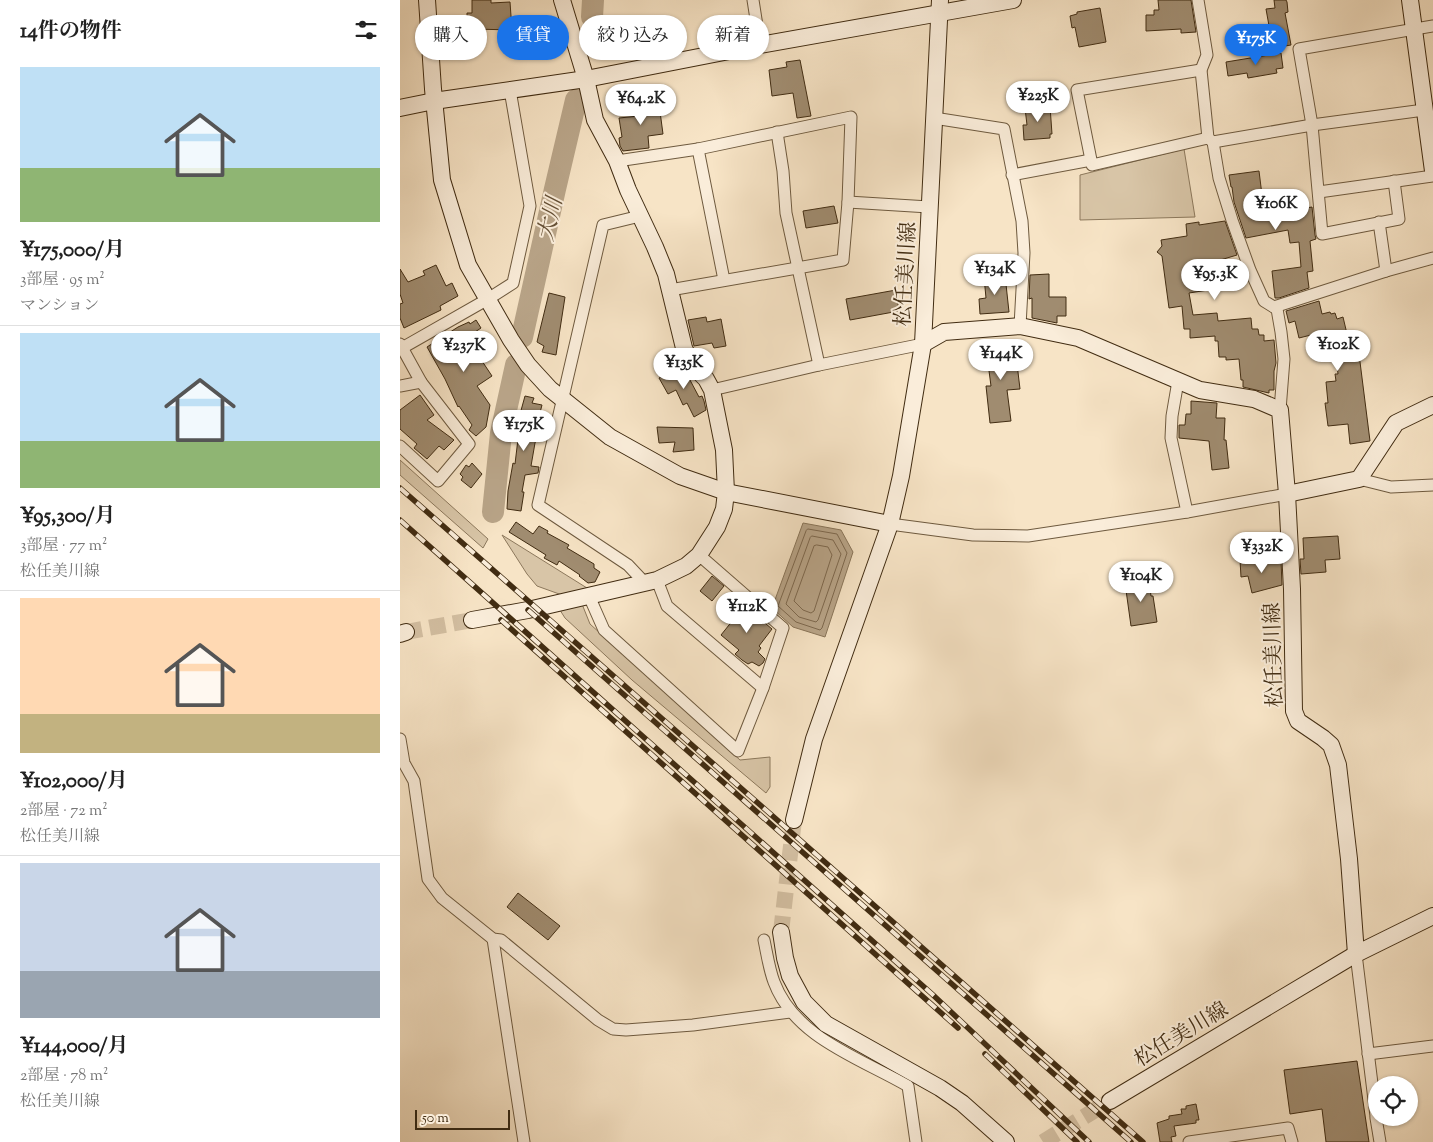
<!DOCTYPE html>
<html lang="ja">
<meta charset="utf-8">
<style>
:root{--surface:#fff;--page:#f6f6f6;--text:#222;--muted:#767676;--line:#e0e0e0;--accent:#1a73e8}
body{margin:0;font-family:"Sorts Mill Goudy","Noto Serif JP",serif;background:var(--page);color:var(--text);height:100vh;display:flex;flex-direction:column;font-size:19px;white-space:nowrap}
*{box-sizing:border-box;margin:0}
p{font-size:16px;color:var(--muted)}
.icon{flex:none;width:28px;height:28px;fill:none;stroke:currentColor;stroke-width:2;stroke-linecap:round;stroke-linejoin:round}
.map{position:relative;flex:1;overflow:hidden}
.details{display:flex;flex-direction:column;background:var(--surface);width:400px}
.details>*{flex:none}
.hud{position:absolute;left:15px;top:15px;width:475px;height:45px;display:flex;gap:10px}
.tools{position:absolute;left:968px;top:1076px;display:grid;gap:10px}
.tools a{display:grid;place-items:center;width:50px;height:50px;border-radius:50%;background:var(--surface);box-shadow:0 1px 4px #0004;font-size:25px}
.scale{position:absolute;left:15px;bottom:12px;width:95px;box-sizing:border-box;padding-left:5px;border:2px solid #412c12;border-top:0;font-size:14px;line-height:18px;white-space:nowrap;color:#412c12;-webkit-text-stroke:4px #faedda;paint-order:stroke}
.price{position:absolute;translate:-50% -42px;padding:0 11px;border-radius:18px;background:#fff;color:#222;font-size:16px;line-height:32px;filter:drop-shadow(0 1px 2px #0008)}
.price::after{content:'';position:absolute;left:50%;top:30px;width:15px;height:11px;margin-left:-8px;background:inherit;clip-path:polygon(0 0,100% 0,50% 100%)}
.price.selected{background:var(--accent);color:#fff}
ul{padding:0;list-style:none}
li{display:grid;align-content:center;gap:10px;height:265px;padding:0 20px}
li+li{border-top:1px solid var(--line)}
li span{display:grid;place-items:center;height:155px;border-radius:0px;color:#555}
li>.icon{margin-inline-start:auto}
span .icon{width:90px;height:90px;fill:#fffc;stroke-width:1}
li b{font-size:21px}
h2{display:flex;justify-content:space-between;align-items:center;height:60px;padding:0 20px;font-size:21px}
.pill{padding:0 18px;border-radius:22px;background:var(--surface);box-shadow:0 1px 4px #0004;font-size:18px;line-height:45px}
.pill.selected{background:var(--accent);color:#fff}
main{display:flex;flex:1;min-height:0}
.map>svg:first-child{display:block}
</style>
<main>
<section class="details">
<h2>14件の物件<svg class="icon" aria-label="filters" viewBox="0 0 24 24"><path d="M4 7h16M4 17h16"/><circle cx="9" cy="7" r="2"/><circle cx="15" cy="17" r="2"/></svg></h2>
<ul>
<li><span style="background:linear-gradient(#bfe0f5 65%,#8fb573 0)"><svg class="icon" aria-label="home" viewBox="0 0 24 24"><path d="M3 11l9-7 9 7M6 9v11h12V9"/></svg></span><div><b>¥175,000/月</b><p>3部屋 · 95 m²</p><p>マンション</p></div></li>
<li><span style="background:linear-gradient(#bfe0f5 70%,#8fb573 0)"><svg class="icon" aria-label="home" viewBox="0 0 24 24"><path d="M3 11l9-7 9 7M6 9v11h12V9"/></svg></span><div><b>¥95,300/月</b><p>3部屋 · 77 m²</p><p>松任美川線</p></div></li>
<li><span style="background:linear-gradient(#ffd9b3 75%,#c2b280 0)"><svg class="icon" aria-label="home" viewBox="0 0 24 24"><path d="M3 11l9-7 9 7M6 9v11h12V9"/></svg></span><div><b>¥102,000/月</b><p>2部屋 · 72 m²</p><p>松任美川線</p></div></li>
<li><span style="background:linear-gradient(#c9d6e8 70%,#9aa5b1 0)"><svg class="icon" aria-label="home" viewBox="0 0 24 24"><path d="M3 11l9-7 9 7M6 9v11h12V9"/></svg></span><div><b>¥144,000/月</b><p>2部屋 · 78 m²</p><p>松任美川線</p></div></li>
</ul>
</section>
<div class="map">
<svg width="1033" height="1142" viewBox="0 0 1033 1142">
<rect width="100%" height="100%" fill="#f7e4c6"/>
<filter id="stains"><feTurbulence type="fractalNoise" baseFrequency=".004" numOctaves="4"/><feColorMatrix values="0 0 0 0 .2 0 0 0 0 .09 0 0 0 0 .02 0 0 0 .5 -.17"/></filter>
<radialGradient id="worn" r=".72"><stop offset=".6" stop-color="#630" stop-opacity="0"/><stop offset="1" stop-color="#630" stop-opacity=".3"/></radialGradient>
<g fill="#d8c5a7" stroke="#8c785c">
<polygon points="784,149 795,217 680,220 680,175"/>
<polygon points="0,460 88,539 83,548 0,475"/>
<polygon points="102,535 187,588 162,595 137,586 127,574"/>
<polygon points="182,604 190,624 340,760 370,757 370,787 366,793 232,680 165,618 158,607"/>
</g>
<polygon fill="#b9a589" stroke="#897559" points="403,523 441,530 453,552 425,637 393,627 372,608"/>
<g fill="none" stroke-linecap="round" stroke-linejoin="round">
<g stroke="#7d684e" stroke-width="1">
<polygon points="408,529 437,534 447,553 422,628 420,630 396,622 378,606 406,531"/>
<polygon points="412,536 433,540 441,554 418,620 416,622 399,617 386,604 410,538"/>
<polygon points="417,545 428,547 432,555 414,611 411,613 403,610 394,601 414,546"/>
</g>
<g stroke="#b9a589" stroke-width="22">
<polyline points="192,17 193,0"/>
<polyline points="122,337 155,189 176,100"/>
<polyline points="93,512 101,433 116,365"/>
</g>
</g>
<g fill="#a08c70" stroke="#412c12">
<polygon points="72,0 91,0 91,3 110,2 112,30 74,29 74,25 67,25 67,13 72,13"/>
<polygon points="758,0 791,0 796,32 781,33 781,29 746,31 746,15 754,15 754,10 759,10"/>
<polygon points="874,0 886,0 887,2 888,12 885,13 891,45 873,48 866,9 875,8"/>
<polygon points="700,8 706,42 679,47 675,27 672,28 670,16 677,14 677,12"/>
<polygon points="881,53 883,68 876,69 877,73 848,78 847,73 828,76 826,62"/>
<polygon points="400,60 411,116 397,118 393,93 372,96 369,70 387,67 386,62"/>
<polygon points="249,97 250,106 259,104 263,134 248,136 249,148 223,151 220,146 219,138 222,137 219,118 239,116 236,99"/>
<polygon points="650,106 652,134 650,134 650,138 624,140 623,125 627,125 625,108"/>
<polygon points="859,171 862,195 851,196 854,217 912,207 915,235 916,239 910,241 913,271 907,272 909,288 879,298 875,298 872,271 901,267 899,242 890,243 888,230 846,238 834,202 832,187 831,187 829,175"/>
<polygon points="434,206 438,223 406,228 403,211"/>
<polygon points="825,221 837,255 817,261 821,288 789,293 793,315 817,313 818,321 851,318 852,329 858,329 859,335 864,335 864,341 874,340 876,363 874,371 874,390 869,390 869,393 843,387 843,380 841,380 839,359 826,360 826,357 819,357 818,341 815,341 815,336 790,338 790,329 784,329 782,306 769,308 762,256 757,252 762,246 761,240 787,236 786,224 799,222 799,225"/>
<polygon points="36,265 46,286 52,283 58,296 40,306 41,310 4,328 0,318 0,304 3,303 0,294 0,269 8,282 25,275 23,271"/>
<polygon points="649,274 649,297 666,297 666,316 657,316 657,323 632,318 632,298 629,299 630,275"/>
<polygon points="605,275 609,312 580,314 579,299 586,298 584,277"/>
<polygon points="496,290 499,311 450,320 446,299"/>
<polygon points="149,293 165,297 156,355 142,352 144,346 137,342"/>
<polygon points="919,301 922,314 930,312 931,314 935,313 937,319 943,317 952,355 959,354 970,441 950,444 948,424 928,426 925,403 928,403 926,382 936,381 935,374 938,374 936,356 941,356 934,332 919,335 919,333 899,338 895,321 889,323 886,311"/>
<polygon points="306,317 307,322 321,319 326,346 314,348 312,343 294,346 288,320"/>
<polygon points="76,320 81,328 72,334 80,349 76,352 92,376 77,386 90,405 86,427 76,436 69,430 72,425 59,406 58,407 45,379 27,347 58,327 69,322 70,324"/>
<polygon points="607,343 608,348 615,347 620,389 607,390 611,421 590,423 586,386 591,386 586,348"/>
<polygon points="282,365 299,397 302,396 304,401 306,410 294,417 287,403 283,405 276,390 268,394 259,378"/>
<polygon points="20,395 34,415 27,420 54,440 44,450 39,446 27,459 14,448 17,444 0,429 0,410"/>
<polygon points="125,396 134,398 132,403 142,405 137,424 141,425 135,443 131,466 139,467 138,473 125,475 122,492 124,492 121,511 107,509 108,491 113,463 115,464 118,439 120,426 117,425"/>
<polygon points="791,401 817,403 816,418 825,418 824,440 826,440 829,468 812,470 809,441 779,438 779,425 785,425 786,414 791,414"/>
<polygon points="257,427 293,428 294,450 273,452 275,442 259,443"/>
<polygon points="72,463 82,474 71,488 61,480 63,477 60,474 66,465 69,467"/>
<polygon points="116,522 133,534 139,526 148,531 147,533 169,545 167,548 194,564 194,568 200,572 195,582 188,583 179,576 180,575 159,561 157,565 144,558 146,555 109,532"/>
<polygon points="938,536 940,559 925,560 926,572 901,574 900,559 904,559 903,538"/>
<polygon points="859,558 859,563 881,561 882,585 852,593 848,576 841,577 840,560"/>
<polygon points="312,576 324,586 312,601 300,591"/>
<polygon points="749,580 751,596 753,596 757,622 731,626 725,583"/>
<polygon points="340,602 372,629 359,646 361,648 358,652 365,659 363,663 359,666 352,662 348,664 342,660 335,654 339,650 321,635 333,620 327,615"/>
<polygon points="118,893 160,926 148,940 107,907"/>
<polygon points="957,1061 969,1142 926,1142 922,1109 890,1114 884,1070"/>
<polygon points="796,1104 799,1120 796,1120 796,1123 774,1126 776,1136 771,1137 772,1142 760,1142 757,1123 769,1119 769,1116 782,1114 781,1109 786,1109 786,1106"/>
</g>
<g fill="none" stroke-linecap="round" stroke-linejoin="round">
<g stroke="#d3bfa2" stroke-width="16" stroke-dasharray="16 8" stroke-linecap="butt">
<polyline points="6,632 72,620"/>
<polyline points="381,932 394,820"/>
<polyline points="643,1142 710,1101"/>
</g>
<defs>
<g id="street">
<polyline points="353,0 360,45"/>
<polyline points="798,0 807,55 801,70 808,138 813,142 819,178 832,220 850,270 864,301 877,309 881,332 884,359 880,410"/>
<polyline points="801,70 677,90 692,165 808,138"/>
<polyline points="534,118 604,129 622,221 624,253 620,326"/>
<polyline points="377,132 383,171 386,213 419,365"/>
<polyline points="813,142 912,125 1024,110"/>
<polyline points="298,149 324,280"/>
<polyline points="217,161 298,149 451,117 448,202 443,260 270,290"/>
<polyline points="612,175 691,160"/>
<polyline points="994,181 999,219 922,234 912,125 899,49 1033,26"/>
<polyline points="919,192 1033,176"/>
<polyline points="448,202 529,207"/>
<polyline points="240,216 203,225 138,505 228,565 245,583"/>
<polyline points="979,222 986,271"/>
<polyline points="874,307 986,271 1033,258"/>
<polyline points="0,344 21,382 69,444 38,481 0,446"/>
<polyline points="2,348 88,299 113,283 130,206 110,90"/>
<polyline points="778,381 772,416 771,438 787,512"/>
<polyline points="0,386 21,382"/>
<polyline points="312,390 419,365 523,344"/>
<polyline points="959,479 991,487 1033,485"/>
<polyline points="490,524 573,535 628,536 787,512 887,494"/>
<polyline points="257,580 267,606 363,688"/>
<polyline points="189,596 204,630 338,751 363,688 383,628 299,555"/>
<polyline points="0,739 4,763 14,781 28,879 42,898 93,939 101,940 198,1020 213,1029 226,1030 293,1025 390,1012"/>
<polyline points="93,939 124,1142"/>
<path d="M364,940C367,954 369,969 374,982C395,1038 460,1058 508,1086L516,1142"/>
<polyline points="956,954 976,1116"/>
<polyline points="968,1054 1033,1046"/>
<polyline points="976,1118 980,1142"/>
<polyline points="789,1142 888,1128 892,1142"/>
</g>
<g id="secondary">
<polyline points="27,0 33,89 42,180 68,265 111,340 128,365 150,389 210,437 280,476 326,492 490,524"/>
<polyline points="1010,0 1033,171"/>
<polyline points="0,108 34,101 186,79 360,45 613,0"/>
<polyline points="523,344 544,332 620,326 678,338 800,390 854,399 880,410 887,494 892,589 894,711 898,721 923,738 931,745 938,765 949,859 956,954"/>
<polyline points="887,494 959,479 996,423 1033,405"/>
<polyline points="72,620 128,610 257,580 286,566 299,555 317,527 324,509 326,492 324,450 312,390 306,379 293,366 284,348 266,274 255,247 228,190 217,161 195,120 186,79 162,0"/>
<polyline points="0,634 6,632"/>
<polyline points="394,820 414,739 490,524 501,476 523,344 540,0"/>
<polyline points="381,932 385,958 390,976 404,1002 426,1024 540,1088 562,1103 606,1142"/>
<polyline points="710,1101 956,954 1033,916"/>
</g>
</defs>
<use href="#street" stroke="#6e5a3f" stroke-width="13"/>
<use href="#secondary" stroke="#412c12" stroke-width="18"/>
<use href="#street" stroke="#faedda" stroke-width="11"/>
<use href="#secondary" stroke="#faedda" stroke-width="16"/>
<defs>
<g id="rail">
<polyline points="0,488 743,1142"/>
<polyline points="0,520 532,994 689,1142"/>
<polyline points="128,610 731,1142"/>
<polyline points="101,620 558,1028"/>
<polyline points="585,1054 677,1142"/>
</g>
</defs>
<use href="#rail" stroke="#412c12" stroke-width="5.5"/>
<use href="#rail" stroke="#faedda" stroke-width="4" stroke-dasharray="11" stroke-linecap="butt"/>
</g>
<g text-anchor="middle" stroke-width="4" stroke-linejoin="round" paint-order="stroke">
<g font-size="21" fill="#412c12" stroke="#faedda">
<text transform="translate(505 274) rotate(-87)" y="7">松任美川線</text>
<text transform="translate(873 655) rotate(-92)" y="7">松任美川線</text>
<text transform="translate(781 1034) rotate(-31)" y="7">松任美川線</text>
</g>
<g font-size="22" font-style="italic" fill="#655036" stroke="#faedda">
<text transform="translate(149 219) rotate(-77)" y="8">大川</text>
</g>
</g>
<rect width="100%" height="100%" filter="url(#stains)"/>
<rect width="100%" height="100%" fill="url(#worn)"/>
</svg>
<div class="tools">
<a><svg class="icon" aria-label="locate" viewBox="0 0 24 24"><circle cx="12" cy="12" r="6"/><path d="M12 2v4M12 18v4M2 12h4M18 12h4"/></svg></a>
</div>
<div class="scale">50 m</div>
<b class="price selected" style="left:856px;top:66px">¥175K</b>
<b class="price" style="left:638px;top:123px">¥225K</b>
<b class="price" style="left:241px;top:126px">¥64.2K</b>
<b class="price" style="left:876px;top:231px">¥106K</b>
<b class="price" style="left:595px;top:296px">¥134K</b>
<b class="price" style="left:815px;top:301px">¥95.3K</b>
<b class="price" style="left:938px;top:372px">¥102K</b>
<b class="price" style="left:64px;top:373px">¥237K</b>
<b class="price" style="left:601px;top:381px">¥144K</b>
<b class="price" style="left:284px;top:390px">¥135K</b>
<b class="price" style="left:124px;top:452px">¥175K</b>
<b class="price" style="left:862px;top:574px">¥332K</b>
<b class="price" style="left:741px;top:603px">¥104K</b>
<b class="price" style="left:347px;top:634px">¥112K</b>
<div class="hud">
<a class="pill">購入</a>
<a class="pill selected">賃貸</a>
<a class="pill">絞り込み</a>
<a class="pill">新着</a>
</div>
</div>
</main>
